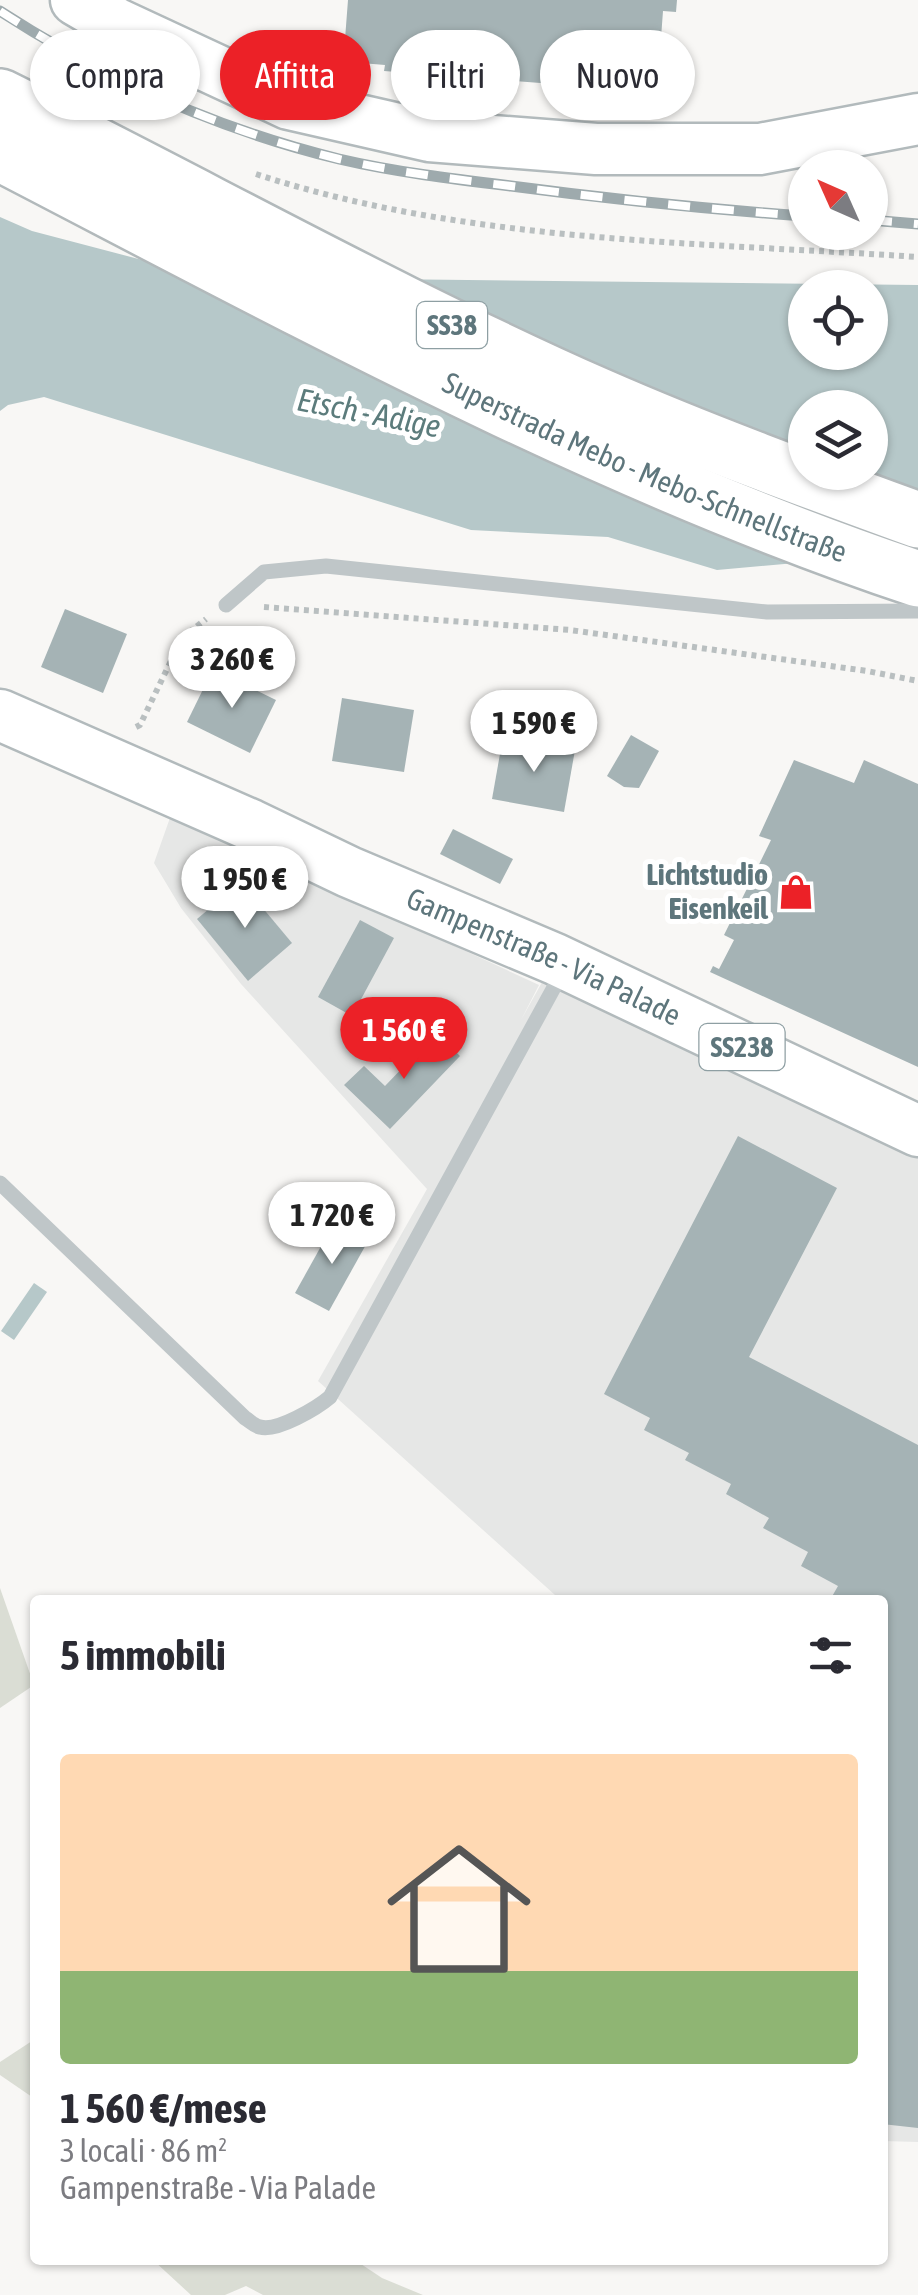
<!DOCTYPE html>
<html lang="it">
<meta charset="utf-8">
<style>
:root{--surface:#fff;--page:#f2f2f3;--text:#2b2b33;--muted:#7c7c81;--accent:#ec2127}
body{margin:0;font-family:"Asap Condensed",sans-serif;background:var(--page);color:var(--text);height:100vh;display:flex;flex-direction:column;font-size:38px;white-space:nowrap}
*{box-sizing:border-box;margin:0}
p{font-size:32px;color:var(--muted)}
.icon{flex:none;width:55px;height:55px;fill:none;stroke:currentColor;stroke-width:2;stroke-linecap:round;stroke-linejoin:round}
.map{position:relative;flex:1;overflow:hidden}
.details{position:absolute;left:30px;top:1595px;width:858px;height:670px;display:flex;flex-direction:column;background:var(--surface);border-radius:10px;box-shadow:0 2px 8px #0004}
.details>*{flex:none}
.guide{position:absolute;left:30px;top:30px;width:860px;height:90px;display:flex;gap:20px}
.needle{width:65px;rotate:315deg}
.controls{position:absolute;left:788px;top:150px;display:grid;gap:20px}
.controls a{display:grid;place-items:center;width:100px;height:100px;border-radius:50%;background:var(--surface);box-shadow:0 2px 8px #0004;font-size:50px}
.price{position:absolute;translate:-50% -85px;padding:0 22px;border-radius:35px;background:#fff;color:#222;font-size:32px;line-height:65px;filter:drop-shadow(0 2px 5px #0008)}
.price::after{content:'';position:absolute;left:50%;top:60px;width:30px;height:22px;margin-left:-15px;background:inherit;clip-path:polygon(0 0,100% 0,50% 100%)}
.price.current{background:var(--accent);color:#fff}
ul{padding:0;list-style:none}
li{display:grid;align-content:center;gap:20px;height:530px;padding:0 30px}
li span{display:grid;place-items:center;height:310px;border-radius:10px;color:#555}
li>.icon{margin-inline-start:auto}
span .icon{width:180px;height:180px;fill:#fffc;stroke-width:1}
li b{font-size:42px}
h2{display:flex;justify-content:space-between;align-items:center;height:120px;padding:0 30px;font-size:42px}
.pill{padding:0 35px;border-radius:45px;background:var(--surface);box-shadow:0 2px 8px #0004;font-size:35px;line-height:90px}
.pill.current{background:var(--accent);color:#fff}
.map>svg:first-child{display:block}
</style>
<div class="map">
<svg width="918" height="2295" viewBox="0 0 918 2295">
<rect width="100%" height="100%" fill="#f8f7f5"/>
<polygon fill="#e6e7e6" points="171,815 539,985 521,1020 555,959 918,1131 918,2142 883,2141 882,1600 551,1600 555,1595 318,1381 427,1189 241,984 181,908 154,863"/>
<g fill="#daddd4">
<polygon points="0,1588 34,1685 0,1708"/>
<polygon points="35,2039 35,2099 0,2075 0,2062"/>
<polygon points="153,2260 355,2260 382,2278 423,2295 263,2295 246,2286 225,2295 191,2295"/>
</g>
<g fill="#b6c8c9" fill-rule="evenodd">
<path d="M0,217L32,231L207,277L918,285V552L717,570L608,537L471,530L44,397L8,405L0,411ZM805,288H870V352H805ZM805,408H870V472H805Z"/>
<polygon points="34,1283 47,1292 14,1340 1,1331"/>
</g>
<g fill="#a5b3b5">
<polygon points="348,0 677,0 676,12 663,11 657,92 384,71 385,65 349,62 351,39 345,39"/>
<polygon points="65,609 127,634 103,693 41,667"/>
<polygon points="213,669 276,700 250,753 187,722"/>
<polygon points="342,698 414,710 404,772 332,761"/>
<polygon points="631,735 659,751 639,788 624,787 607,776"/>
<polygon points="503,737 575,750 564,812 492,799"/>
<polygon points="794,760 854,783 864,760 918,784 918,1067 710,972 713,966 719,969 734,940 724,935 771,840 759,836"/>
<polygon points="453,829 513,859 500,884 440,854"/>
<polygon points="241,882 292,943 248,981 197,919"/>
<polygon points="360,920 394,938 352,1016 318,997"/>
<polygon points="436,1033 460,1056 390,1129 344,1085 364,1066 385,1086"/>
<polygon points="738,1136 837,1188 749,1357 918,1445 918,2128 882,2124 882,1600 830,1600 838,1586 801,1566 808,1552 763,1528 769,1518 726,1494 731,1484 685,1460 689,1453 644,1430 650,1418 604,1394"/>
<polygon points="334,1223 368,1241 329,1311 295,1293"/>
</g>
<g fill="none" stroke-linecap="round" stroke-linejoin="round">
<defs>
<g id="primary">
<polyline points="76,0 117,24 289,104 429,136 596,149 760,149 918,119"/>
<path id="s1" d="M0,715L251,825L349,872L555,959L918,1131"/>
</g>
<g id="highway">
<path d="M0,97C200,196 395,306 599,396C704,442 811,481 918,520"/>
<path id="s2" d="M0,153C299,308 598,472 918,579"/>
</g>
</defs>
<use href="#primary" stroke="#b2babc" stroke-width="55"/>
<use href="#highway" stroke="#b2b9bb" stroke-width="60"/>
<g stroke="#b9bfc0" stroke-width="6" stroke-dasharray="5 5" stroke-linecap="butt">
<path d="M256,174C466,243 699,242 918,257"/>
<polyline points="264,607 570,630 867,671 918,681"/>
<polyline points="136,727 140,725 182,638 206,619"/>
</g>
<g stroke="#bfc6c8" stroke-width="15">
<polyline points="226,605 264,572 326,566 767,612 918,611"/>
<path d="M0,1183L245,1418C250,1421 254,1426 260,1427C277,1432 317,1408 330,1397L563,971"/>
</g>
<use href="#primary" stroke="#fff" stroke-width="50"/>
<use href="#highway" stroke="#fff" stroke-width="55"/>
<defs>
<g id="rail">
<path d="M0,11C105,79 217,129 339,159C395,172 453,179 511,186C609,199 707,209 805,216"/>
<polyline points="870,220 918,224"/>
</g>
</defs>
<use href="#rail" stroke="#9eaaad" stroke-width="11"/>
<use href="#rail" stroke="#fff" stroke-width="8" stroke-dasharray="22" stroke-linecap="butt"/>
</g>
<defs>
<symbol id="shop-bare" viewBox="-9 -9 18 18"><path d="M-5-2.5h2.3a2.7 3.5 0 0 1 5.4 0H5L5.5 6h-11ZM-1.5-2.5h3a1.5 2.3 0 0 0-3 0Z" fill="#ec2127" stroke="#fff" stroke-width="2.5" paint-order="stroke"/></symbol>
</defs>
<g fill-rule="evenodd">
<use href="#shop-bare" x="771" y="867" width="50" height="50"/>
</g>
<g text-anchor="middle" stroke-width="10" stroke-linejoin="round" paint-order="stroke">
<g fill="#fff" stroke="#8e9fa3" stroke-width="2.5">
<rect x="417" y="302" width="70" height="46" rx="8"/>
<rect x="699.5" y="1024" width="85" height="46" rx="8"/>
</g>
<g font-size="28" font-weight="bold" fill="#5e767c">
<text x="452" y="335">SS38</text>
<text x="742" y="1057">SS238</text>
</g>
<g font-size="30" fill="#5e767c" stroke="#fff">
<text dy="10" stroke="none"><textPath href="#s2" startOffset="718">Superstrada Mebo - Mebo-Schnellstraße</textPath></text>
<text dy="10" stroke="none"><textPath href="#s1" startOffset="595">Gampenstraße - Via Palade</textPath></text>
</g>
<g font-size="30" font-weight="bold" fill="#5e767c" stroke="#fff" text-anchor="end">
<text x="768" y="885">Lichtstudio<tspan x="768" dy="34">Eisenkeil</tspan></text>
</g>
<g font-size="32" font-style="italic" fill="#5c7c7c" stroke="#fff">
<text transform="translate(369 413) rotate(11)" y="11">Etsch - Adige</text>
</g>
</g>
</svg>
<div class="controls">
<a><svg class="needle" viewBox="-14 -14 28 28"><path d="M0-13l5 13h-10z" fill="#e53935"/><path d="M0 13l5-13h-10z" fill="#7c7c81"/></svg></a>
<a><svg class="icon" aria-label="locate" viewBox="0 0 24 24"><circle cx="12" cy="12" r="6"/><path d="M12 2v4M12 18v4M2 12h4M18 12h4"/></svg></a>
<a><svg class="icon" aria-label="layers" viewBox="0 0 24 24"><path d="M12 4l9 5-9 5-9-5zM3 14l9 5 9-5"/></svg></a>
</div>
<b class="price" style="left:232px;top:711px">3 260 €</b>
<b class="price" style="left:534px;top:775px">1 590 €</b>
<b class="price" style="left:245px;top:931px">1 950 €</b>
<b class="price current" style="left:404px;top:1082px">1 560 €</b>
<b class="price" style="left:332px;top:1267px">1 720 €</b>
<div class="guide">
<a class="pill">Compra</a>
<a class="pill current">Affitta</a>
<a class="pill">Filtri</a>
<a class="pill">Nuovo</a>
</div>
<section class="details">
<h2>5 immobili<svg class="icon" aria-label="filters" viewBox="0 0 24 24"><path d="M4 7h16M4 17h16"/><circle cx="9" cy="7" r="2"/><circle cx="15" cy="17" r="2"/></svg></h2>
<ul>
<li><span style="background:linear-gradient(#ffd9b3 70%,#8fb573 0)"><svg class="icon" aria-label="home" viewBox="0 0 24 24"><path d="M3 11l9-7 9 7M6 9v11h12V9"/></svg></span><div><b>1 560 €/mese</b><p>3 locali · 86 m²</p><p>Gampenstraße - Via Palade</p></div></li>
</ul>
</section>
</div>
